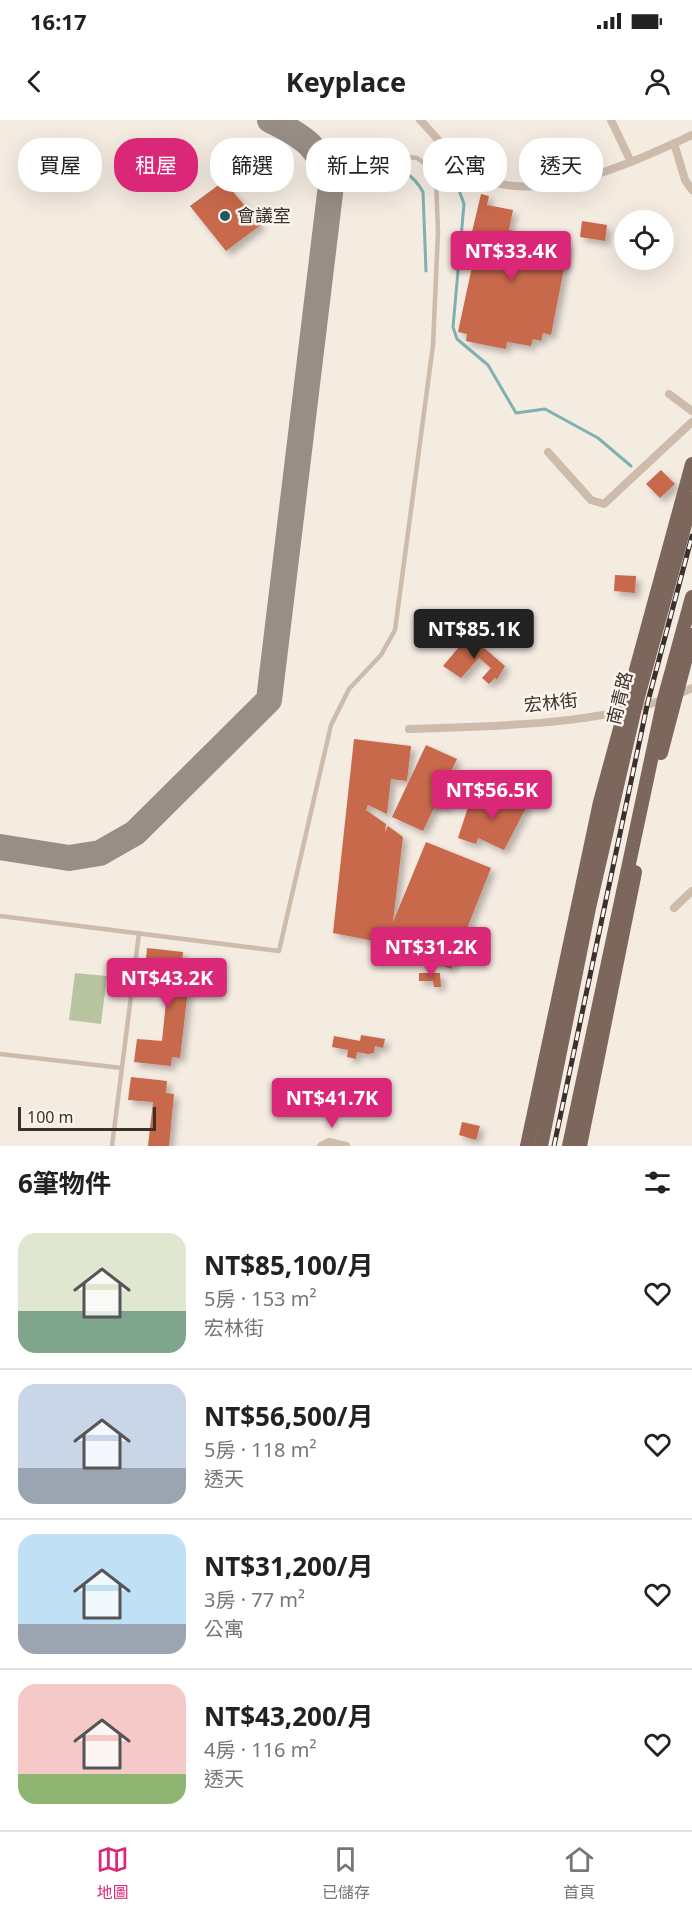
<!DOCTYPE html>
<html lang="zh-TW">
<meta charset="utf-8">
<style>
:root{--surface:#fff;--page:#f6f6f6;--text:#222;--muted:#767676;--line:#e0e0e0;--accent:#db2777}
body{margin:0;font-family:"Noto Sans","Noto Sans TC",sans-serif;background:var(--page);color:var(--text);height:100vh;display:flex;flex-direction:column;font-size:22px;white-space:nowrap}
*{box-sizing:border-box;margin:0}
p{font-size:20px;color:var(--muted)}
.icon{flex:none;width:33px;height:33px;fill:none;stroke:currentColor;stroke-width:2;stroke-linecap:round;stroke-linejoin:round}
.map{position:relative;height:1026px;overflow:hidden}
.details{display:flex;flex-direction:column;background:var(--surface);flex:1}
.details>*{flex:none}
.guide{position:absolute;left:18px;top:18px;width:657px;height:54px;display:flex;gap:12px}
.controls{position:absolute;left:614px;top:90px;display:grid;gap:12px}
.controls a{display:grid;place-items:center;width:60px;height:60px;border-radius:50%;background:var(--surface);box-shadow:0 6px 24px #0002;font-size:30px}
.scale{position:absolute;left:18px;bottom:15px;width:138px;box-sizing:border-box;padding-left:6px;border:3px solid #3b302b;border-top:0;font-size:16px;line-height:21px;white-space:nowrap;color:#3b302b;-webkit-text-stroke:4px #fbf5ee;paint-order:stroke}
.price{position:absolute;translate:-50% -51px;padding:0 14px;border-radius:6px;background:var(--accent);color:#fff;font-size:20px;line-height:39px;filter:drop-shadow(0 2px 3px #0008)}
.price::after{content:'';position:absolute;left:50%;top:36px;width:18px;height:14px;margin-left:-9px;background:inherit;clip-path:polygon(0 0,100% 0,50% 100%)}
.price.on{background:#222;color:#fff}
ul{padding:0;list-style:none}
li{display:flex;align-items:center;gap:18px;height:150px;padding:0 18px}
li+li{border-top:2px solid var(--line)}
li span{display:grid;place-items:center;flex:none;width:168px;height:120px;border-radius:18px;color:#555}
li>.icon{margin-inline-start:auto}
span .icon{width:72px;height:72px;fill:#fffc;stroke-width:1}
li b{font-size:26px}
h2{display:flex;justify-content:space-between;align-items:center;height:72px;padding:0 18px;font-size:26px}
.pill{padding:0 21px;border-radius:24px;background:var(--surface);box-shadow:0 6px 24px #0002;font-size:21px;line-height:54px}
.pill.on{background:var(--accent);color:#fff}
.status{display:flex;justify-content:space-between;align-items:center;height:42px;padding:0 30px;background:var(--surface);direction:ltr}
.status svg{height:16px;fill:currentColor}
header{display:flex;justify-content:space-between;align-items:center;height:78px;padding:0 18px;background:var(--surface);font-size:27px;font-weight:700}
.tabs{display:flex;justify-content:space-around;align-items:center;height:84px;border-top:2px solid var(--line);background:var(--surface);font-size:16px;color:var(--muted)}
.tabs a{display:grid;justify-items:center;gap:3px}
.tabs .on{color:var(--accent)}
.map>svg:first-child{display:block}
</style>
<div class="status"><b>16:17</b><svg viewBox="0 0 49 12"><path d="M0 12V9h3v3zM5 12V6h3v6zM10 12V3h3v9zM15 12V0h3v12zM26 1h20v11H26zM47 4h2v5h-2z"/></svg></div>
<header><svg class="icon" aria-label="back" viewBox="0 0 24 24"><path d="M15 5l-7 7 7 7"/></svg>Keyplace<svg class="icon" aria-label="person" viewBox="0 0 24 24"><circle cx="12" cy="8" r="4"/><path d="M4 21q1-7 8-7t8 7"/></svg></header>
<div class="map">
<svg width="692" height="1026" viewBox="0 0 692 1026">
<defs>
<filter id="shadow"><feDropShadow dx="4.5" dy="4.5" stdDeviation="3" flood-color="#0004"/></filter>
</defs>
<rect width="100%" height="100%" fill="#f4ebe1"/>
<polygon fill="#b8c4a0" points="75,853 107,856 101,904 69,900"/>
<g fill="none" stroke-linecap="round" stroke-linejoin="round">
<g stroke="#7fb0b2" stroke-width="3">
<path d="M384,47C403,50 413,54 423,72L426,151"/>
<polyline points="455,59 464,84 453,207 457,219 488,245 516,293 545,289 598,318 631,346"/>
</g>
<path stroke="#988e86" stroke-width="26" d="M0,727L69,738L100,733L135,713L269,580L331,65C320,27 305,17 270,0"/>
</g>
<g fill="#c8694b" filter="url(#shadow)">
<polygon points="224,61 261,105 226,131 190,86"/>
<polygon points="481,74 489,76 487,85 513,90 509,110 569,123 551,215 543,213 541,221 533,219 531,226 507,222 506,229 485,225 466,221 467,214 458,212 479,114 472,112"/>
<polygon points="582,101 607,105 605,121 580,117"/>
<polygon points="661,350 675,364 660,378 646,364"/>
<polygon points="615,455 636,456 635,473 614,471"/>
<polygon points="469,515 505,546 497,560 495,558 489,564 482,558 491,548 479,538 461,558 443,546"/>
<polygon points="354,619 411,626 407,661 391,659 387,694 368,685 366,690 386,704 385,712 388,706 403,717 393,802 426,722 491,748 451,849 394,827 395,825 333,813"/>
<polygon points="426,625 457,639 448,658 457,662 445,688 436,684 423,711 392,697"/>
<polygon points="505,674 528,684 504,730 478,718 476,724 458,718 471,678 498,687"/>
<polygon points="147,828 183,832 182,843 191,844 180,938 172,937 171,946 134,942 137,919 162,921 169,853 145,850"/>
<polygon points="419,853 440,853 441,867 434,867 433,861 419,861"/>
<polygon points="361,915 385,919 383,928 375,926 374,933 368,934 357,932 356,939 347,937 348,930 332,927 334,916 360,921"/>
<polygon points="131,957 167,961 166,973 174,974 169,1026 148,1026 153,982 128,980"/>
<polygon points="462,1002 480,1006 476,1020 459,1015"/>
</g>
<g fill="none" stroke-linecap="round" stroke-linejoin="round">
<g stroke="#cdbbac" stroke-width="4.5">
<polyline points="0,796 279,831 331,605 349,569 381,535 395,510 433,225 438,112 436,60 430,47 417,38 359,32 337,37 325,43"/>
<polyline points="0,934 122,948"/>
<polyline points="112,1026 139,813"/>
</g>
<g stroke="#cdbbac" stroke-width="8">
<path d="M420,0C440,20 457,47 484,59C547,84 635,41 692,15"/>
<polyline points="611,0 631,42"/>
<polyline points="674,23 685,60 692,70"/>
<polyline points="669,274 692,291"/>
<polyline points="548,332 591,380 604,384 692,302"/>
<path d="M409,609C497,606 613,606 692,568"/>
<polyline points="674,788 692,771"/>
<polyline points="321,1026 329,1022 346,1026"/>
</g>
<g stroke="#7d675c" stroke-width="14">
<polyline points="661,633 692,515"/>
<polyline points="527,1026 600,682 692,344"/>
<polyline points="541,1026 589,788 635,588 692,379"/>
<polyline points="569,1026 664,579 692,477"/>
<polyline points="580,1026 635,752"/>
</g>
<defs>
<polyline id="rail" points="554,1026 648,581 692,416"/>
</defs>
<use href="#rail" stroke="#3b302b" stroke-width="5"/>
<use href="#rail" stroke="#fbf5ee" stroke-width="3" stroke-dasharray="9" stroke-linecap="butt"/>
</g>
<circle fill="#1f5a5e" stroke="#fbf5ee" stroke-width="2" cx="225" cy="96" r="6"/>
<g text-anchor="middle" stroke-width="5" stroke-linejoin="round" paint-order="stroke">
<g font-size="18" fill="#3b302b" stroke="#fbf5ee" text-anchor="start">
<text x="237" y="102">會議室</text>
</g>
<g font-size="18" fill="#3b302b" stroke="#fbf5ee">
<text transform="translate(620 578) rotate(-76)" y="6">南青路</text>
<text transform="translate(551 583) rotate(-6)" y="6">宏林街</text>
</g>
</g>
</svg>
<div class="controls">
<a><svg class="icon" aria-label="locate" viewBox="0 0 24 24"><circle cx="12" cy="12" r="6"/><path d="M12 2v4M12 18v4M2 12h4M18 12h4"/></svg></a>
</div>
<div class="scale">100 m</div>
<b class="price" style="left:511px;top:162px">NT$33.4K</b>
<b class="price on" style="left:474px;top:540px">NT$85.1K</b>
<b class="price" style="left:492px;top:701px">NT$56.5K</b>
<b class="price" style="left:431px;top:858px">NT$31.2K</b>
<b class="price" style="left:167px;top:889px">NT$43.2K</b>
<b class="price" style="left:332px;top:1009px">NT$41.7K</b>
<div class="guide">
<a class="pill">買屋</a>
<a class="pill on">租屋</a>
<a class="pill">篩選</a>
<a class="pill">新上架</a>
<a class="pill">公寓</a>
<a class="pill">透天</a>
</div>
</div>
<section class="details">
<h2>6筆物件<svg class="icon" aria-label="filters" viewBox="0 0 24 24"><path d="M4 7h16M4 17h16"/><circle cx="9" cy="7" r="2"/><circle cx="15" cy="17" r="2"/></svg></h2>
<ul>
<li><span style="background:linear-gradient(#dfe7d0 65%,#7fa58c 0)"><svg class="icon" aria-label="home" viewBox="0 0 24 24"><path d="M3 11l9-7 9 7M6 9v11h12V9"/></svg></span><div><b>NT$85,100/月</b><p>5房 · 153 m²</p><p>宏林街</p></div><svg class="icon" aria-label="heart" viewBox="0 0 24 24"><path d="M12 20l-8-8c-3-5 5-10 8-4 3-6 11-1 8 4z"/></svg></li>
<li><span style="background:linear-gradient(#c9d6e8 70%,#9aa5b1 0)"><svg class="icon" aria-label="home" viewBox="0 0 24 24"><path d="M3 11l9-7 9 7M6 9v11h12V9"/></svg></span><div><b>NT$56,500/月</b><p>5房 · 118 m²</p><p>透天</p></div><svg class="icon" aria-label="heart" viewBox="0 0 24 24"><path d="M12 20l-8-8c-3-5 5-10 8-4 3-6 11-1 8 4z"/></svg></li>
<li><span style="background:linear-gradient(#bfe0f5 75%,#9aa5b1 0)"><svg class="icon" aria-label="home" viewBox="0 0 24 24"><path d="M3 11l9-7 9 7M6 9v11h12V9"/></svg></span><div><b>NT$31,200/月</b><p>3房 · 77 m²</p><p>公寓</p></div><svg class="icon" aria-label="heart" viewBox="0 0 24 24"><path d="M12 20l-8-8c-3-5 5-10 8-4 3-6 11-1 8 4z"/></svg></li>
<li><span style="background:linear-gradient(#f6c9c9 75%,#8fb573 0)"><svg class="icon" aria-label="home" viewBox="0 0 24 24"><path d="M3 11l9-7 9 7M6 9v11h12V9"/></svg></span><div><b>NT$43,200/月</b><p>4房 · 116 m²</p><p>透天</p></div><svg class="icon" aria-label="heart" viewBox="0 0 24 24"><path d="M12 20l-8-8c-3-5 5-10 8-4 3-6 11-1 8 4z"/></svg></li>
</ul>
</section>
<nav class="tabs">
<a class="on"><svg class="icon" aria-label="map" viewBox="0 0 24 24"><path d="M3 6l6-2 6 2 6-2v14l-6 2-6-2-6 2zM9 4v14M15 6v14"/></svg>地圖</a>
<a><svg class="icon" aria-label="saved" viewBox="0 0 24 24"><path d="M7 4h10v16l-5-4-5 4z"/></svg>已儲存</a>
<a><svg class="icon" aria-label="home" viewBox="0 0 24 24"><path d="M3 11l9-7 9 7M6 9v11h12V9"/></svg>首頁</a>
</nav>
